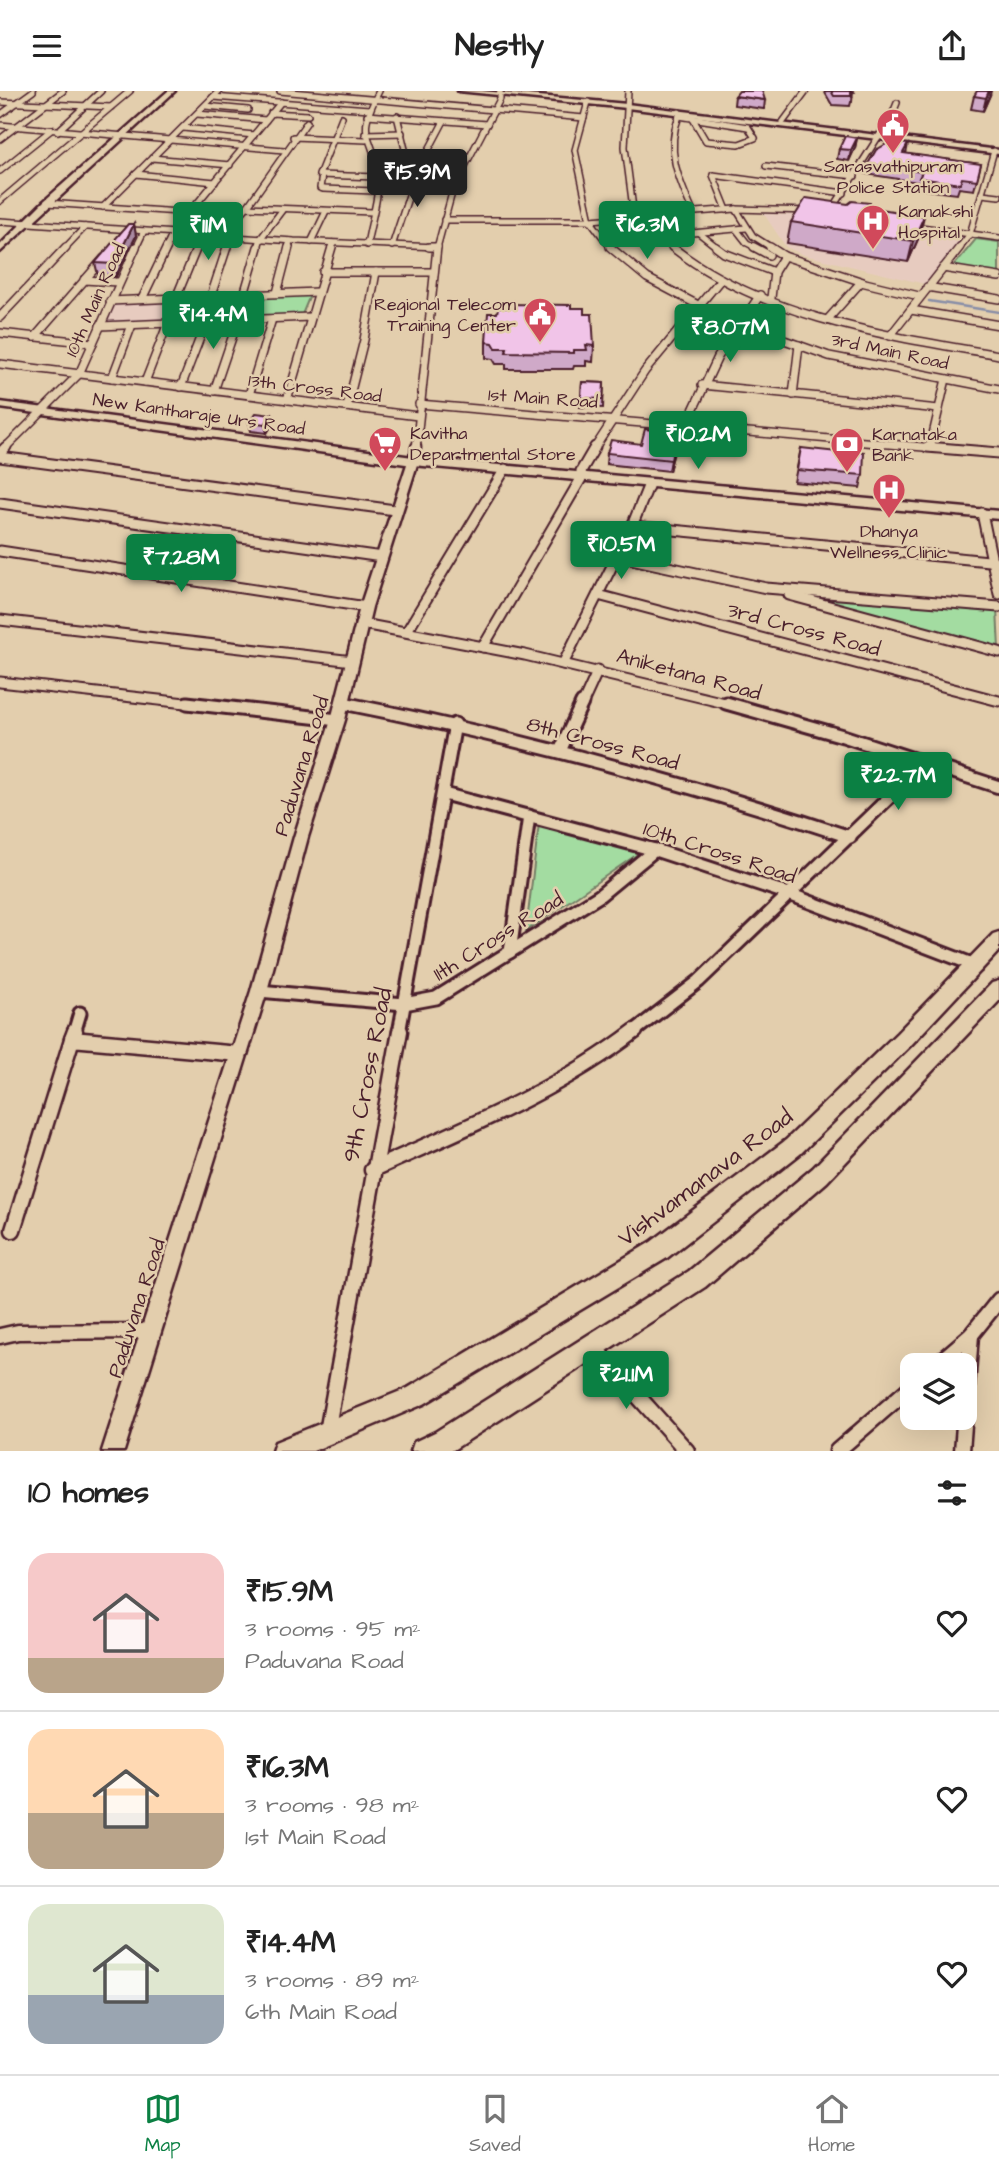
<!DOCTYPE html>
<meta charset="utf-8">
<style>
:root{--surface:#fff;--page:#f2f2f2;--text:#222;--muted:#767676;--line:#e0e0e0;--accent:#0b8043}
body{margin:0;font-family:"Architects Daughter",sans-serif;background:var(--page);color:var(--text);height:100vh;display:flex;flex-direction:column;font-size:26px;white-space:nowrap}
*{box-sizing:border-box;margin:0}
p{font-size:23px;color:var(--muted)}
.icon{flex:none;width:38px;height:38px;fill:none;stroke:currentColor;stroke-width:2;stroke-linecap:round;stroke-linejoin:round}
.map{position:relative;height:1360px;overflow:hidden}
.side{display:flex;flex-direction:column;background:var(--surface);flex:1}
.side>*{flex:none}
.controls{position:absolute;left:900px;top:1262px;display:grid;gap:14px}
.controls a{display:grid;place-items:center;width:77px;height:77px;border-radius:14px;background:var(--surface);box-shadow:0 7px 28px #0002;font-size:35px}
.price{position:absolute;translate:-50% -60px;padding:0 16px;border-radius:7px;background:var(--accent);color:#fff;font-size:23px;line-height:46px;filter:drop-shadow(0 2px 4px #0008)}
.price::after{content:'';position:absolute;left:50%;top:42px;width:21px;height:16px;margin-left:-10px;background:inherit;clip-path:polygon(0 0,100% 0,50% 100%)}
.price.active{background:#222;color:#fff}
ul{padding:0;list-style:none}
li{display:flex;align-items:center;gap:21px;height:175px;padding:0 28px}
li+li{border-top:2px solid var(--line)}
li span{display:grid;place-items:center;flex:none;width:196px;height:140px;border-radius:21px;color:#555}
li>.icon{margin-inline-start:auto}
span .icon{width:84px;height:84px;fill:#fffc;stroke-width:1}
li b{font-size:30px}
h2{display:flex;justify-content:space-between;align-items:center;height:84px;padding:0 28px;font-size:30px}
header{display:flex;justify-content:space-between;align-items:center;height:91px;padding:0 28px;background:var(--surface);font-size:32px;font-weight:800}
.tab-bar{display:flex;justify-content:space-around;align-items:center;height:98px;border-top:2px solid var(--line);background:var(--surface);font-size:19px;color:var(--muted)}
.tab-bar a{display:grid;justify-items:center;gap:4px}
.tab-bar .active{color:var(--accent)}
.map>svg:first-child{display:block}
</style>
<header><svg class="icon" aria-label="menu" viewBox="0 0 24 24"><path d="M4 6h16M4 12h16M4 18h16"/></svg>Nestly<svg class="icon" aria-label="share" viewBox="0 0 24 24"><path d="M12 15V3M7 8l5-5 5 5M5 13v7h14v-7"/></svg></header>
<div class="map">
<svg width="999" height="1360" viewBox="0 0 999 1360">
<rect width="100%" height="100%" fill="#e3cead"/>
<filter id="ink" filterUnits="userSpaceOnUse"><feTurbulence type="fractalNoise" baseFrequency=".0143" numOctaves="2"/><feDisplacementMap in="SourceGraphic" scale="14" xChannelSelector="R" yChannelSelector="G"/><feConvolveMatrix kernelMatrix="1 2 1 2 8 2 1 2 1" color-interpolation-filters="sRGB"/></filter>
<g filter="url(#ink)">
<g fill="#e7cbbf">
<polygon points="764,123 847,126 965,144 925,193 804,164 786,156"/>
<polygon points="173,207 168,232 100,235 110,210"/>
</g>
<g fill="#a3dca1" stroke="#767e66" stroke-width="2">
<polygon points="976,148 999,151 999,184 952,177"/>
<polygon points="311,202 301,226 171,231 176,207"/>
<polygon points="797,503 997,518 999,558"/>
<polygon points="539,732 642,760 526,840"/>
</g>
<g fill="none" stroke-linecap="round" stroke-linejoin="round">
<polyline stroke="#878da7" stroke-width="2.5" points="929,210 999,221"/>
<defs>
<g id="minor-far4">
<polyline points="280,0 584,27"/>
<polyline points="628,0 625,56 634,125 674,157"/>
<polyline points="213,6 369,18"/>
<polyline points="0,11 111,16"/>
<polyline points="588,11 575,59 590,129 611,157"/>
<polyline points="205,15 248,19"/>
<polyline points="679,21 679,25 748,36 755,47 739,53 706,50 693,28"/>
<polyline points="271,22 308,24"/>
<polyline points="197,23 266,29"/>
<polyline points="0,24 33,0"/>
<polyline points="367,24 487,33"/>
<polyline points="397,25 411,83"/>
<path d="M679,25C665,60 679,89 693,121"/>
<polyline points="342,26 319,84 377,86"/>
<polyline points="783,31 806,0"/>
<polyline points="0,34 284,59"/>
<polyline points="183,37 254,44"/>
<polyline points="58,40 101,0"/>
<polyline points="365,43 402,42"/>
<polyline points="884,44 897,12"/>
<polyline points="293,46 366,49"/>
<polyline points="0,48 63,0"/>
<polyline points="152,67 230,74"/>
<polyline points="766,75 855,85"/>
<polyline points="0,80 51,39"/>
<polyline points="136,83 215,91"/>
<polyline points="416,83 444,30"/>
<polyline points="322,84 320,97 323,98 374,100"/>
<polyline points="378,84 462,84"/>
<polyline points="982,103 999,105"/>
<polyline points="0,110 130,0"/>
<polyline points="47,112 238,125"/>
<polyline points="103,116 219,0"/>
<polyline points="247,116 372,121"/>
<polyline points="736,118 753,145 772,157"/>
<polyline points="727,119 713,84 844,102"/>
<polyline points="189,122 281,11"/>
<polyline points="830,122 880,43"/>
<polyline points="444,129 590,129 736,118 812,120"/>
<polyline points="0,130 294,150 437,156"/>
<polyline points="907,134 999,147"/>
<polyline points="736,138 747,152 757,157"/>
<polyline points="699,142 718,157"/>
<polyline points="222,144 247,116 307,31"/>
<polyline points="660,145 746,137"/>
<polyline points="311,151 326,120"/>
<path d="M367,154C370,133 380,105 378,83C373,39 354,49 379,0"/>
<polyline points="392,155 414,89 413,83"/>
<polyline points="65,157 85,136"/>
<polyline points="136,157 144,140"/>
<polyline points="166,157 173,142"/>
<polyline points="196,157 202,143"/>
<polyline points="227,157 231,145"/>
<polyline points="258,157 261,147 283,118"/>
<polyline points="288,157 290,150"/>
<polyline points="331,157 333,152"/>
<polyline points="437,157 453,98 500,8 500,0"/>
<polyline points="959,157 970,143 994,60"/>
</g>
<g id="minor-far3">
<polyline points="429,156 437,156"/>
<polyline points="610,156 647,187 698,214"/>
<path d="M672,156C763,227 888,245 999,264"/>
<polyline points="716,156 724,162 774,181"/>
<polyline points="754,156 769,164"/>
<polyline points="770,156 784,165 774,181 771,207"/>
<polyline points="784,165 863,191"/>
<polyline points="943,177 999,186"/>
<polyline points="323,181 432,181"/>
<polyline points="84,189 118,191"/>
<polyline points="927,196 999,208"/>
<polyline points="277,202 289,156"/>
<polyline points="244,204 258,156"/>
<polyline points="211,205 227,156"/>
<polyline points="176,207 197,156"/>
<polyline points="142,208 167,156"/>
<polyline points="110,210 317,201"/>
<polyline points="911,219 999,234"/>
<polyline points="0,226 66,156"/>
<polyline points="828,228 861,191 919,205"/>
<polyline points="737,232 829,265 999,298"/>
<polyline points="100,235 310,226"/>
<polyline points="0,242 93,252"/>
<polyline points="890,245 960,156"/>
<polyline points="35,246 104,167"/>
<polyline points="0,273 418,325"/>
<polyline points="112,287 132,234"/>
<polyline points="145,291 168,232"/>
<polyline points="702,294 939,318"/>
<polyline points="181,296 206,231"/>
<polyline points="214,300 238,229"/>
<polyline points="249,304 272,228"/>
<polyline points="793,304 799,254"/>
<polyline points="287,309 332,156"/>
<polyline points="419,313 947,358"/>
<polyline points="347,316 364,249 376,181"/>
<polyline points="686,334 718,266 760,204"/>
<polyline points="930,356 946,288"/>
<polyline points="4,358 79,283 136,156"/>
<polyline points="416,358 437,156"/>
<polyline points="594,358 645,280 721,188"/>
</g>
<g id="minor-far2">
<polyline points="927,356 999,362"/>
<polyline points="0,362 6,356"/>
<polyline points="415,364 416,356"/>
<polyline points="0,366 395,419"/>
<polyline points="0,412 382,466"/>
<polyline points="982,422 999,503"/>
<polyline points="632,435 999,471"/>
<polyline points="0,460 366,516"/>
<polyline points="617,465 766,497 999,516"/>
<polyline points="598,504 999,610"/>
<polyline points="789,504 999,561"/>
<polyline points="0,529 353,570"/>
<polyline points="363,533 525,564 733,614"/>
<polyline points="407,540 505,378"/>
<polyline points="483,556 582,386 581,380 595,356"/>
<polyline points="563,573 632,435 649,393"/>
<polyline points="0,591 203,614"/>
<polyline points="343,612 352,614"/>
<polyline points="582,614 598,579"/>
</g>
<g id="minor-far1">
<polyline points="187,612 338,629"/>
<path d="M343,612C515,646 684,691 850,746"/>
<polyline points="726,612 843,645 999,696"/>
<polyline points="560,660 582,612"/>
<polyline points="444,703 655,759 789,803 977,875"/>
<polyline points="510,861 529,725"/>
<polyline points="259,900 404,913 436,907 599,805 655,759"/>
<polyline points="74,942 80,922"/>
<polyline points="399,942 455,633"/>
<polyline points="632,942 699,890 924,673"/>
</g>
<g id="minor">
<polyline points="72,948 75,940"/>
<path d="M372,1079C462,1038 556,1001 635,940"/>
<polyline points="13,1139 72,948 239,963"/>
<polyline points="0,1245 18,1241 151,1240"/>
<polyline points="593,1255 687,1360"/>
<polyline points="936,1274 971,1244 999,1209"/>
<polyline points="327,1341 400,940"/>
<polyline points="837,1360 912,1295"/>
<polyline points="962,1360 971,1244"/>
</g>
<g id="tertiary">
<polygon points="168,0 175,0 0,161 0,154 44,110"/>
<polygon points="458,0 482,0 627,13 999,59 999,63 627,17"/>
<polygon points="415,361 420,364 372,516 345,629 308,746 267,900 124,1360 102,1360 251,900 294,746 331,629 360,516 410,364"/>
</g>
<g id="secondary">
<polygon points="0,311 413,366 999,420 999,428 413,374 0,317"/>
<polygon points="999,841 999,860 911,954 800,1063 667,1167 424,1313 313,1360 272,1360 275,1351 408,1297 651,1151 786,1049 897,942 993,843"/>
<polygon points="999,890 999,910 827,1091 705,1196 453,1359 411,1360 414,1351 435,1341 689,1180 813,1077 992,892"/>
</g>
</defs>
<use href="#minor-far4" stroke="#4a1f2b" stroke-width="8"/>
<use href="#minor-far3" stroke="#4a1f2b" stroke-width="10"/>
<use href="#minor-far2" stroke="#4a1f2b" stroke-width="13"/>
<use href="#minor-far1" stroke="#4a1f2b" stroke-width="17"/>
<use href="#minor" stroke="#4a1f2b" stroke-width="19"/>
<use href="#tertiary" stroke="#4a1f2b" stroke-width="5"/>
<use href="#secondary" stroke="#4a1f2b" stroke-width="5"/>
<use href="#minor-far4" stroke="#e3cead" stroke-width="5"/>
<use href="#minor-far3" stroke="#e3cead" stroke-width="7"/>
<use href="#minor-far2" stroke="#e3cead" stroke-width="9"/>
<use href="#minor-far1" stroke="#e3cead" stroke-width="11"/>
<use href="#minor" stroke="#e3cead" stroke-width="14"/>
<use href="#tertiary" fill="#e3cead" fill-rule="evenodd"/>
<use href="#secondary" fill="#e3cead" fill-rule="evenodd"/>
</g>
<g fill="#cfa9c8" stroke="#4a1f2b" stroke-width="2">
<polygon points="824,0 853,0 852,11 851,11 850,15 832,14"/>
<polygon points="990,4 983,20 971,18 974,5"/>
<polygon points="735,5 765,9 764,18 734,14"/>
<polygon points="857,47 855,57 849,70 837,68 839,58"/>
<polygon points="908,53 906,63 981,73 974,99 959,97 957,103 917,98 918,91 866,83 868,73"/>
<polygon points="869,116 919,146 908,171 787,152 791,131"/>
<polygon points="134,133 136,145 116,185 98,184 95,172"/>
<polygon points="508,217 571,217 584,223 594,255 593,271 586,270 586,275 574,275 573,278 506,278 506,273 496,273 493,268 486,267 486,251 497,222"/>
<polygon points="582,291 604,292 603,317 580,316"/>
<polygon points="272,324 273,332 267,342 251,340 249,331"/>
<polygon points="641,353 676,353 669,380 606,373 607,362"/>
<polygon points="801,357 863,384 860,397 794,391"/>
</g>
<g fill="#a989a2" stroke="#4a1f2b" stroke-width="2">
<polygon points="989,0 991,0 990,4 983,20 986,7"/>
<polygon points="857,47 855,57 849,70 851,59"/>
<polygon points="924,125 919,146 908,171 913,150"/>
<polygon points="134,133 136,145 116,185 114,173"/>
<polygon points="272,324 273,332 267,342 265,333"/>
<polygon points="677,342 676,353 669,380 671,369"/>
</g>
<g fill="#f1c4e8" stroke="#4a1f2b" stroke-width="2">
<polygon points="739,0 762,0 765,9 735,5"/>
<polygon points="831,0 853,0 854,1 850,1 852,5 834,5"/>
<polygon points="977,0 989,0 986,7 974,5"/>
<polygon points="845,45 857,47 851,59 839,58"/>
<polygon points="890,51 908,53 903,62 981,73 977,89 962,87 960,93 919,87 922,81 868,73 876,59"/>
<polygon points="806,107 848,113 852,110 870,112 868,116 924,125 913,150 791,131"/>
<polygon points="128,133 134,133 114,173 95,172"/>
<polygon points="508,213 571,214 571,217 584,217 584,223 592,223 594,255 586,254 587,259 574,259 574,262 506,261 507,257 496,257 493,252 486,251 488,222 497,222 498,217 508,217"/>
<polygon points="582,291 604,292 603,308 581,307"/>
<polygon points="256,322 272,324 265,333 249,331"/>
<polygon points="645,338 677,342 671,369 607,362 611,349 641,353"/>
<polygon points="801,357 837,361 838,358 864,361 863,384 797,379"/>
</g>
</g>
<defs>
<symbol id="civic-pin" viewBox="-11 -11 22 30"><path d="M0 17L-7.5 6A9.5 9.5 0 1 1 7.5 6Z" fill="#d1495b" stroke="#e3cead"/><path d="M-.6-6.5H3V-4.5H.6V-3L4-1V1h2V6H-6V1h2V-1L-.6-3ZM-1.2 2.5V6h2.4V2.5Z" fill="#fff"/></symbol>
<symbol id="hospital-pin" viewBox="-11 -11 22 30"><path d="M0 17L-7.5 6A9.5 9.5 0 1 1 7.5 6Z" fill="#d1495b" stroke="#e3cead"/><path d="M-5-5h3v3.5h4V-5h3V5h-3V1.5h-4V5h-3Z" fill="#fff"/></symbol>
<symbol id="supermarket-pin" viewBox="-11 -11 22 30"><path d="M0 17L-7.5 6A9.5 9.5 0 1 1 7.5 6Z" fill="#d1495b" stroke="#e3cead"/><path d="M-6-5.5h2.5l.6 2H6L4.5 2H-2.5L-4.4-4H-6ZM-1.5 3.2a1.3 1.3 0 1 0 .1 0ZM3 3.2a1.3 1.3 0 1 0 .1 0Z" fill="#fff"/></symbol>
<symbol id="bank-pin" viewBox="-11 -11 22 30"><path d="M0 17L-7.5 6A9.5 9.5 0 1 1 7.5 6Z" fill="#d1495b" stroke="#e3cead"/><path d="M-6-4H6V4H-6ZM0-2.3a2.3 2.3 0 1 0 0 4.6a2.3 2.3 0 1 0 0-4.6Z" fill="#fff"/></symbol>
</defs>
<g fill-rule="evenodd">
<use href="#civic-pin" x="874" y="15" width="38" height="52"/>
<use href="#hospital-pin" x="854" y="111" width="38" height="52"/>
<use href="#civic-pin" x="521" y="204" width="38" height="52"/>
<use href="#supermarket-pin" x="366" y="333" width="38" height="52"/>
<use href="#bank-pin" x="828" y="334" width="38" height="52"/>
<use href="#hospital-pin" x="870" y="380" width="38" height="52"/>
</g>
<g text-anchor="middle" stroke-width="5" stroke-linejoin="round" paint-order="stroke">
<g font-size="18" fill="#4a1f2b" stroke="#e3cead" text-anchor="start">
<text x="893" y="81" text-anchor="middle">Sarasvathipuram<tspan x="893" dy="21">Police Station</tspan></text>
<text x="898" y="126">Kamakshi<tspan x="898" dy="21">Hospital</tspan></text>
<text x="516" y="219" text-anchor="end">Regional Telecom<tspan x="516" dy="21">Training Center</tspan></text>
<text x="410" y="348">Kavitha<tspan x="410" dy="21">Departmental Store</tspan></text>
<text x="872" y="349">Karnataka<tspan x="872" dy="21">Bank</tspan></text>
<text x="889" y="446" text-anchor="middle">Dhanya<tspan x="889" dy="21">Wellness Clinic</tspan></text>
</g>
<g font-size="18" fill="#4a1f2b" stroke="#e3cead">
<text transform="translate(95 209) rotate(-66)" y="6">10th Main Road</text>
<text transform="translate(890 260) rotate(12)" y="6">3rd Main Road</text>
<text transform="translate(315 297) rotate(7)" y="6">13th Cross Road</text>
<text transform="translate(543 307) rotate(4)" y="6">1st Main Road</text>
<text transform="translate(199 323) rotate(8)" y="6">New Kantharaje Urs Road</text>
</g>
<g font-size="21" fill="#4a1f2b" stroke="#e3cead">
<text transform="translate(804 538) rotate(15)" y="7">3rd Cross Road</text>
<text transform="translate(689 583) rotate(15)" y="7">Aniketana Road</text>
<text transform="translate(603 652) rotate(15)" y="7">8th Cross Road</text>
<text transform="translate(301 675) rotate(-73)" y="7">Paduvana Road</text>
<text transform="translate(720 761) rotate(18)" y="7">10th Cross Road</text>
<text transform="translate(498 845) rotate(-32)" y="7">11th Cross Road</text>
<text transform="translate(136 1217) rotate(-72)" y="7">Paduvana Road</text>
</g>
<g font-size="24" fill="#4a1f2b" stroke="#e3cead">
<text transform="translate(367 984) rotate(-79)" y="8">9th Cross Road</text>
<text transform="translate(705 1086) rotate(-37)" y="8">Vishvamanava Road</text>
</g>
</g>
</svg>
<div class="controls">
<a><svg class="icon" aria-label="layers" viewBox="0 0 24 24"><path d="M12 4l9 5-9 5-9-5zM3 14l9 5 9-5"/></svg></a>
</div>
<b class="price active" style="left:417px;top:118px">₹15.9M</b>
<b class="price" style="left:647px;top:170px">₹16.3M</b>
<b class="price" style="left:208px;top:171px">₹11M</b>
<b class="price" style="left:213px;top:260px">₹14.4M</b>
<b class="price" style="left:730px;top:273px">₹8.07M</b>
<b class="price" style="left:698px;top:380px">₹10.2M</b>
<b class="price" style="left:621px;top:490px">₹10.5M</b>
<b class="price" style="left:181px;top:503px">₹7.28M</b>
<b class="price" style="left:898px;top:721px">₹22.7M</b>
<b class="price" style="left:626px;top:1320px">₹21.1M</b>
</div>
<section class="side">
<h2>10 homes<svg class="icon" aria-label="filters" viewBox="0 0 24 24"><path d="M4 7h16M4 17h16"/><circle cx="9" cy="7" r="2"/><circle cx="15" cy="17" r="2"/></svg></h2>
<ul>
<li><span style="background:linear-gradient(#f6c9c9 75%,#b9a48a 0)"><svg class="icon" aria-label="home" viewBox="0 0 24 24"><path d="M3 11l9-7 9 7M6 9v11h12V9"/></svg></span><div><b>₹15.9M</b><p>3 rooms · 95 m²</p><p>Paduvana Road</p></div><svg class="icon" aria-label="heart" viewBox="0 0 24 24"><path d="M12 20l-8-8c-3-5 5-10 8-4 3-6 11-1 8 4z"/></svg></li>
<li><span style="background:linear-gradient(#ffd9b3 60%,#b9a48a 0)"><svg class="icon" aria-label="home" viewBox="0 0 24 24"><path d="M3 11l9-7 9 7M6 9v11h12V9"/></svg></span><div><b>₹16.3M</b><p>3 rooms · 98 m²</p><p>1st Main Road</p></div><svg class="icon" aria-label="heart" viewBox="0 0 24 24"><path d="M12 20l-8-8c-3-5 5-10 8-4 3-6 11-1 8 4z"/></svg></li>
<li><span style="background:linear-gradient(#dfe7d0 65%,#9aa5b1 0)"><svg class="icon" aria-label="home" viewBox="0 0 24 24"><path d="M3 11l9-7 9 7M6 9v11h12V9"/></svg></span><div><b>₹14.4M</b><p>3 rooms · 89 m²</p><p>6th Main Road</p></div><svg class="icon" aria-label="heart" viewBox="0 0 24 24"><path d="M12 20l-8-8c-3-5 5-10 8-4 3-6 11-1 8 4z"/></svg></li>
</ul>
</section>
<nav class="tab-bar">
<a class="active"><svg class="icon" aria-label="map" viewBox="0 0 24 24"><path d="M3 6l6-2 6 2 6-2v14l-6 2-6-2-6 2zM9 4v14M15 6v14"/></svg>Map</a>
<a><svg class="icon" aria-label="saved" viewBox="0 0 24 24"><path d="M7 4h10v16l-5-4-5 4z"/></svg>Saved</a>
<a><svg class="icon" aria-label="home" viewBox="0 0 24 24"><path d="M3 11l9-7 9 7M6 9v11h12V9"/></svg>Home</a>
</nav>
